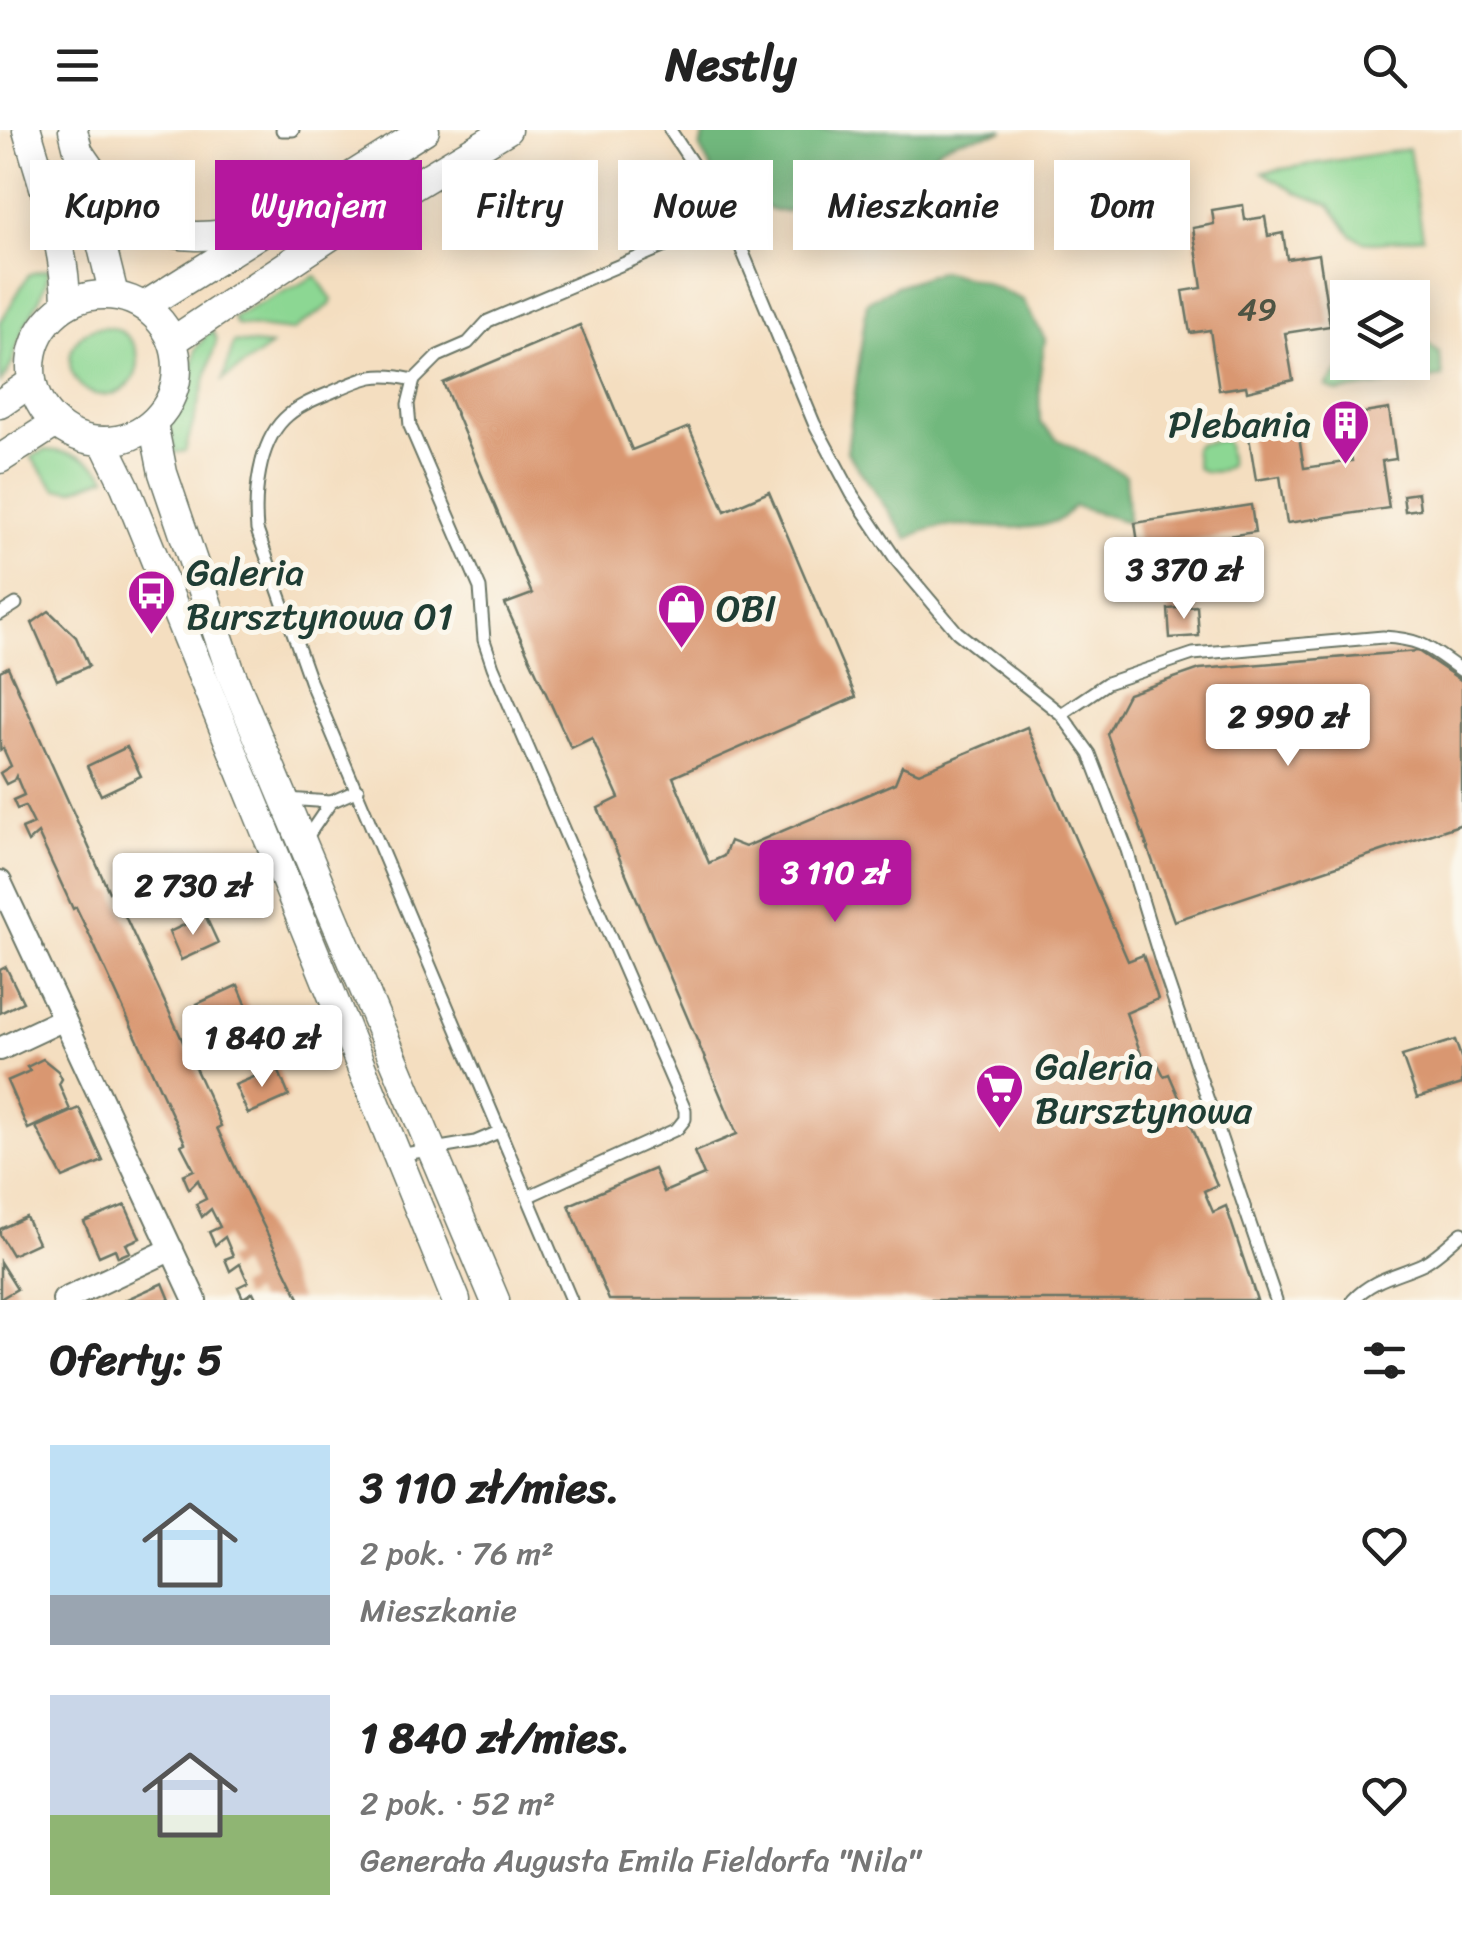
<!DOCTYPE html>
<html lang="pl">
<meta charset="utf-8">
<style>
:root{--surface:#fff;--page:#f6f6f6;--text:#222;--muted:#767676;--accent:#b5179e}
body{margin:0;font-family:Sriracha,sans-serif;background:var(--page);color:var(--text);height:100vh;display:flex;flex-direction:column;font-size:38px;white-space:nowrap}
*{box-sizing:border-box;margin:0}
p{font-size:32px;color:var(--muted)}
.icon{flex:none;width:55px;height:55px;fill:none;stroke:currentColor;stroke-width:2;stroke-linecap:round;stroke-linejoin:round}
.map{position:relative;height:1170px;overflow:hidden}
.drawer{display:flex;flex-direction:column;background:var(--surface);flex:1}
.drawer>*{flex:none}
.banner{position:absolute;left:30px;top:30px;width:1402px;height:90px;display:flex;gap:20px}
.controls{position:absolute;left:1330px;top:150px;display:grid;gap:20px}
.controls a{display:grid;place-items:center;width:100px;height:100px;border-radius:0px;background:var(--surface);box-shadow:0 5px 25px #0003;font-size:50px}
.price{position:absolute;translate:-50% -85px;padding:0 22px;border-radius:10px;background:#fff;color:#222;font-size:32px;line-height:65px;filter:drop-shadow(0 2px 5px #0008)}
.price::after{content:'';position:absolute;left:50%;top:60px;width:30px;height:22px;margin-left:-15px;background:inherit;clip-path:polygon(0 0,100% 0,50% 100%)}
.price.on{background:var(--accent);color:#fff}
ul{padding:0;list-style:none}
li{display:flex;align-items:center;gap:30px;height:250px;padding:0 50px}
li span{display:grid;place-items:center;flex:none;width:280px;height:200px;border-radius:0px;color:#555}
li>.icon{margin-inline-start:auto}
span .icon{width:120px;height:120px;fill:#fffc;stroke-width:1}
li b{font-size:42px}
h2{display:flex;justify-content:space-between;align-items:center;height:120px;padding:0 50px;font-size:42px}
.pill{padding:0 35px;border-radius:0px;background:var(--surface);box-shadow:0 5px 25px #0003;font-size:35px;line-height:90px}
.pill.on{background:var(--accent);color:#fff}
header{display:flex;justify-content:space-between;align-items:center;height:130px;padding:0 50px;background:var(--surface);font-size:45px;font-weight:800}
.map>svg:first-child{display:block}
</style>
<header><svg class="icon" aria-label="menu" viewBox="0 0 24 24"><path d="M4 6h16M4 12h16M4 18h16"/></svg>Nestly<svg class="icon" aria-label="search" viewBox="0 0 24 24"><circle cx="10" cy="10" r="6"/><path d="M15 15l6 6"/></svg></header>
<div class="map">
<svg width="1462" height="1170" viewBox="0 0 1462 1170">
<rect width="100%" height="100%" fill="#fbf7ec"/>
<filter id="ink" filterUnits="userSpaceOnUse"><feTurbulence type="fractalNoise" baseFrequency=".01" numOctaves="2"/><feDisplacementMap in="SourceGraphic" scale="20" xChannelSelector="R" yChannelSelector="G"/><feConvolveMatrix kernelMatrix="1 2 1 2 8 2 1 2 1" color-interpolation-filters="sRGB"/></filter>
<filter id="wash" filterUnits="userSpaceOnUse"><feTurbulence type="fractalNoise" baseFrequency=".0048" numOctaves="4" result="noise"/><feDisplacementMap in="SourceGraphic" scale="40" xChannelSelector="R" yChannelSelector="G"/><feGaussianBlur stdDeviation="2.25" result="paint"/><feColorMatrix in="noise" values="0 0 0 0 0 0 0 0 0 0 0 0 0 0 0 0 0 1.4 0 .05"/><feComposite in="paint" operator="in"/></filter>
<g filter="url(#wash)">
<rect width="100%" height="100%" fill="#f4dec0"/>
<g fill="#8cd793" stroke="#568a64" stroke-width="2.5">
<polygon points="1409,19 1423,107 1377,113 1363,111 1352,105 1330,75 1298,63 1263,42"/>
<path d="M49,139C46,160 37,174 27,192C16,214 16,235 0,253V193L29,144Z"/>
<polygon points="316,146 332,170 330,175 292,201 237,195 233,187"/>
<circle cx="104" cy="231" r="34"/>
<polygon points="211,199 217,209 185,321 174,323 170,294 187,263 196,219"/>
<polygon points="1413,202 1439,223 1443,247 1337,262 1326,256 1347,232 1412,232"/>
<polygon points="234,212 271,216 223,250"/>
<path d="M1223,310L1227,314L1230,335C1222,343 1206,344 1197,338L1194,319L1198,314Z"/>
<path d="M46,320C70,322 92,327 107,347L73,360L56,359L31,327Z"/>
</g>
<g fill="#71b87d" stroke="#487a58" stroke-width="2.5">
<path d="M706,0H1004C984,8 961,5 942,17C930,23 902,67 891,80C874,74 855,66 836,67C829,68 820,72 813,75C774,89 763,80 739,49L713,43L700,18Z"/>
<path d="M941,141L981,151L1023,170L1045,209L1039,251L1040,293L1057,309L1126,345L1128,392L1074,376C1069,380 1063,389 1056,391C1009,410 950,380 908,409L847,322L867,172L897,156Z"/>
</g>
<g id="blocks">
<g fill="#d99771">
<polygon points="1243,75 1245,90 1265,87 1268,106 1283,103 1287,129 1319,124 1330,196 1285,203 1293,250 1247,261 1246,256 1219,260 1210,200 1190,203 1183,161 1202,158 1193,98 1214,94 1212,80"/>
<polygon points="580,195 632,320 689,297 725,381 769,362 856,567 673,647 709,733 724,726 730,711 745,717 895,653 902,636 919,643 1027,597 1128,831 1143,825 1158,869 1126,883 1145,935 1156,930 1164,946 1169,944 1217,1055 1204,1061 1213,1082 1226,1076 1257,1170 609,1170 569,1075 654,1039 664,1062 704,1045 694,1022 737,1004 598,678 619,668 592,608 571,618 505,474 532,464 443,253"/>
<polygon points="1389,279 1396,329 1382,331 1389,378 1287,393 1280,346 1256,350 1248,301 1297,294 1304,338 1352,331 1345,286"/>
<polygon points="1418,363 1420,379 1405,381 1403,365"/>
<polygon points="1251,375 1255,402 1139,419 1135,393"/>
<polygon points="1197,476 1199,506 1170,508 1168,479"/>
<polygon points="49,481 76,507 89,536 57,550 32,493"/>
<polygon points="1418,521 1462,551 1462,694 1174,791 1107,604 1128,564 1200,539"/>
<polygon points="8,537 109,762 113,760 209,968 221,996 217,998 242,1052 300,1170 257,1170 253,1162 243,1168 238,1157 248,1152 240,1134 230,1141 225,1129 233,1126 225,1107 215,1115 209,1102 220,1097 211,1079 202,1087 196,1074 206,1069 198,1050 189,1059 183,1045 194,1040 181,1015 185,1013 89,804 76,777 73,779 38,703 28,712 22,699 34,694 25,676 17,679 13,670 24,665 16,646 14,650 6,654 0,643 11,636 3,618 0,620 0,541"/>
<polygon points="127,617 141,646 101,665 87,636"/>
<polygon points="205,785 218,813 181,830 169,802"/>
<polygon points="6,837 23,872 0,883 0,840"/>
<polygon points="238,855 262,912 220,929 197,874"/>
<polygon points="1455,910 1462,930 1462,954 1417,968 1402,926"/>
<polygon points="43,929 58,941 62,949 59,954 70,980 28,999 7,951 30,941 27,937"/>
<polygon points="277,937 289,966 248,984 235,955"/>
<polygon points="79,978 103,1031 63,1048 36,997"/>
<polygon points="125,1075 140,1108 126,1114 130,1122 118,1127 115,1119 99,1126 84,1092"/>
<polygon points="26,1087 38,1113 12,1125 0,1105 0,1099"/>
<polygon points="0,1132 17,1159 0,1169"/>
<polygon points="163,1153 170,1170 125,1170"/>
</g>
</g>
</g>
<g filter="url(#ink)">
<use href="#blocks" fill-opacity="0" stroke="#6a7565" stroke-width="2.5"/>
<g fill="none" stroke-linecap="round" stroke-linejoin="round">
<defs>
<g id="service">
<polyline points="282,0 293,0"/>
<polyline points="670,0 729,89 814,293 852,364 897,431 957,502 1061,584 1090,624 1127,720 1162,835 1276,1170"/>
<polyline points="414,250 408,274 410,296 480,458 484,510 493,537 685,980 685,989 677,999 529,1066"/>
<polyline points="0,484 16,474"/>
<path d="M1061,584L1107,553L1193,524L1383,507C1424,509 1430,519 1462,541"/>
<polyline points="287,669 331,672 358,660"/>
<polyline points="305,710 331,672"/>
<polyline points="399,1025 475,1012 501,1001"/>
<path d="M571,1170L310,551L257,400C254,366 258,315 284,289C297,276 315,269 332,262C365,247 378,241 414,250L438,226L468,213L488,191L729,89"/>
<path d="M1353,1170C1373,1148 1399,1145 1424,1133C1438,1125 1450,1113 1462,1103"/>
</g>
<g id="minor">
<polyline points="0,752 195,1170"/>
<polyline points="0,919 64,889"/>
<polyline points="64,1170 172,1119"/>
</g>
<g id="tertiary">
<path d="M27,0C43,57 66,116 66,175"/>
<polyline points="73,0 114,165"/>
<path d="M80,24C131,100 163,118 255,99"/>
<circle cx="104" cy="238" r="73"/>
<polyline points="144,176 425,0"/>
<polyline points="173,211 332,105 507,0"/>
<polyline points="0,274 32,252"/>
<polyline points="153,293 163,343 231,543 495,1170"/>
<polyline points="103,311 125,356 456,1170"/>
<polyline points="0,329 56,293"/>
</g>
</defs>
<use href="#service" stroke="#6a7565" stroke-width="15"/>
<use href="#minor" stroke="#6a7565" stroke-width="26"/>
<use href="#tertiary" stroke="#6a7565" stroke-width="31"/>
<use href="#service" stroke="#fff" stroke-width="11"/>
<use href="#minor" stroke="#fff" stroke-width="22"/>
<use href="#tertiary" stroke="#fff" stroke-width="28"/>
</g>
</g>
<defs>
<symbol id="building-pin" viewBox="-11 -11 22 30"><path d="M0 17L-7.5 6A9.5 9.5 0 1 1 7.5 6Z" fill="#b5179e" stroke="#fbf7ec"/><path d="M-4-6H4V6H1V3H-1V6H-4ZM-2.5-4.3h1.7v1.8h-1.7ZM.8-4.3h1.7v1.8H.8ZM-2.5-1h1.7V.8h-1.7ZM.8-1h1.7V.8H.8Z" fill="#fff"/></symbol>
<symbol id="bus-pin" viewBox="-11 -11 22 30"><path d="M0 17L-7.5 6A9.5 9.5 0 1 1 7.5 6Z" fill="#b5179e" stroke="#fbf7ec"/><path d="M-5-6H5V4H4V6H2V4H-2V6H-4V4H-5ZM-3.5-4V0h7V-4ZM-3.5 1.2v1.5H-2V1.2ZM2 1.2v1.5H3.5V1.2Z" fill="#fff"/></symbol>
<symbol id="shop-pin" viewBox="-11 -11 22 30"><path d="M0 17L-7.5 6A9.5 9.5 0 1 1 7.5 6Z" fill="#b5179e" stroke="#fbf7ec"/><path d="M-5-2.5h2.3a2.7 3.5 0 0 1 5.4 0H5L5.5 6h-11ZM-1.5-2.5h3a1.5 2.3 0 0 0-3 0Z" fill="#fff"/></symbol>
<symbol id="supermarket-pin" viewBox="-11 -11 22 30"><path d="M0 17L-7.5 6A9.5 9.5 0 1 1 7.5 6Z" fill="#b5179e" stroke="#fbf7ec"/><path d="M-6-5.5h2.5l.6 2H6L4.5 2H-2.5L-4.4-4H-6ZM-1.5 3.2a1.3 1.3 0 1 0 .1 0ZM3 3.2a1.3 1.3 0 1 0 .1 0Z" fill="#fff"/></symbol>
</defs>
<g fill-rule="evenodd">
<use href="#building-pin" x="1318" y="266" width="55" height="75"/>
<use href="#bus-pin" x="124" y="436" width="55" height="75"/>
<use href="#shop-pin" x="654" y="450" width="55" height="75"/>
<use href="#supermarket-pin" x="972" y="930" width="55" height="75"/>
</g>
<g text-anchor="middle" stroke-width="10" stroke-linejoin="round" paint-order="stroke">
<g font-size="32" fill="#4e5443">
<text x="1257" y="190">49</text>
</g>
<g font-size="38" fill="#1f3d34" stroke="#fbf7ec" text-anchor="start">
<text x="1311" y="307" text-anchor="end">Plebania</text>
<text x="186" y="455">Galeria<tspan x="186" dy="44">Bursztynowa 01</tspan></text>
<text x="716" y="491">OBI</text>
<text x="1035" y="949">Galeria<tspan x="1035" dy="44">Bursztynowa</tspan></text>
</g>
</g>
</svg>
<div class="controls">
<a><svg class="icon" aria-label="layers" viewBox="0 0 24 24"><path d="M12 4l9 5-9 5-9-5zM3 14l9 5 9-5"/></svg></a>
</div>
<b class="price" style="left:1184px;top:492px">3 370 zł</b>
<b class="price" style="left:1288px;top:639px">2 990 zł</b>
<b class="price on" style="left:835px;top:795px">3 110 zł</b>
<b class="price" style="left:193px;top:808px">2 730 zł</b>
<b class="price" style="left:262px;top:960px">1 840 zł</b>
<div class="banner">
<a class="pill">Kupno</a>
<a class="pill on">Wynajem</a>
<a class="pill">Filtry</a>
<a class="pill">Nowe</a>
<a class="pill">Mieszkanie</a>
<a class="pill">Dom</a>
</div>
</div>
<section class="drawer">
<h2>Oferty: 5<svg class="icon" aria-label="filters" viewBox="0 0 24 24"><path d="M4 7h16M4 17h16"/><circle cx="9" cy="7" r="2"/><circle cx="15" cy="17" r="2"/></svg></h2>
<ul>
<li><span style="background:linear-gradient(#bfe0f5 75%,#9aa5b1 0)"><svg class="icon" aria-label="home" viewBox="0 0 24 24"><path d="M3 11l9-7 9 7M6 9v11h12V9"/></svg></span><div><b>3 110 zł/mies.</b><p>2 pok. · 76 m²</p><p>Mieszkanie</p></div><svg class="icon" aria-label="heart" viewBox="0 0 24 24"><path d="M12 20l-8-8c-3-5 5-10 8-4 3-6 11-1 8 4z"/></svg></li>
<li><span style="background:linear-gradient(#c9d6e8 60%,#8fb573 0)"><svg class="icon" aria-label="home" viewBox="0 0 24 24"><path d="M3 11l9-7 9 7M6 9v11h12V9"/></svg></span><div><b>1 840 zł/mies.</b><p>2 pok. · 52 m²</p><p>Generała Augusta Emila Fieldorfa &quot;Nila&quot;</p></div><svg class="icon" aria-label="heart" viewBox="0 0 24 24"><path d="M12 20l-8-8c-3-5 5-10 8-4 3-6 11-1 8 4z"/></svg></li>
</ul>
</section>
